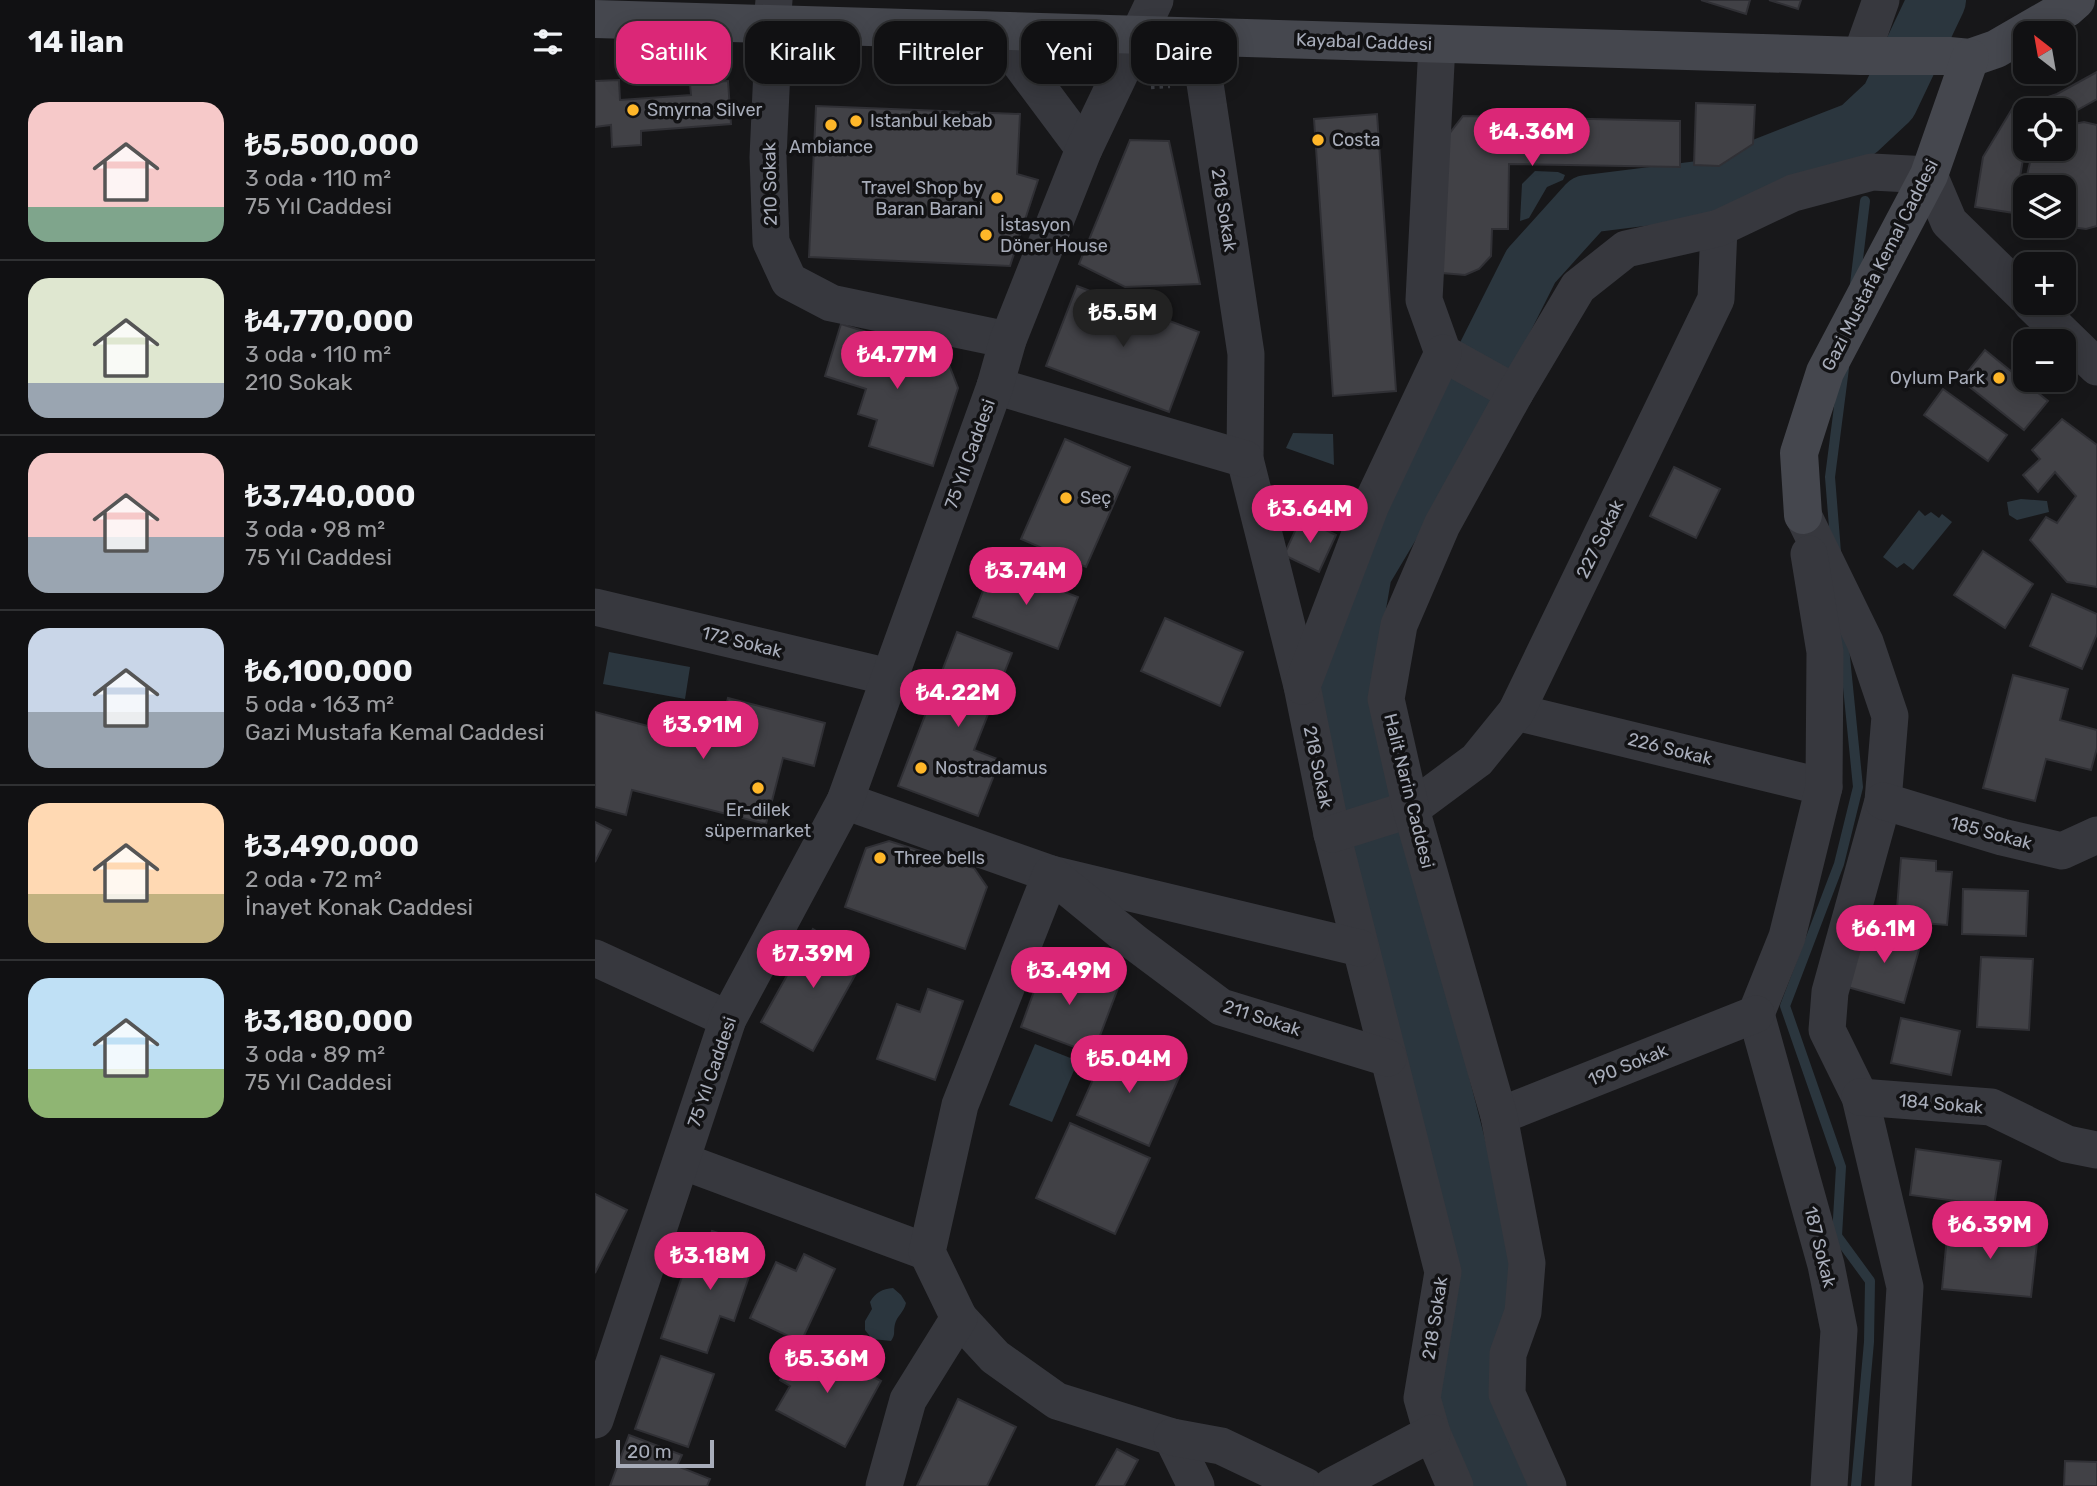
<!DOCTYPE html>
<html lang="tr">
<meta charset="utf-8">
<style>
:root{--surface:#111113;--page:#1a1a1c;--text:#f1f3f6;--muted:#9c9da0;--line:#303133;--accent:#db2777}
body{margin:0;font-family:Rubik,sans-serif;background:var(--page);color:var(--text);height:100vh;display:flex;flex-direction:column;font-size:26px;white-space:nowrap}
*{box-sizing:border-box;margin:0}
p{font-size:23px;color:var(--muted)}
.icon{flex:none;width:38px;height:38px;fill:none;stroke:currentColor;stroke-width:2;stroke-linecap:round;stroke-linejoin:round}
.map{position:relative;flex:1;overflow:hidden}
.panel{display:flex;flex-direction:column;background:var(--surface);width:595px}
.panel>*{flex:none}
.banner{position:absolute;left:21px;top:21px;width:665px;height:63px;display:flex;gap:14px}
.needle{width:46px;rotate:329deg}
.fabs{position:absolute;left:1418px;top:21px;display:grid;gap:14px}
.fabs a{display:grid;place-items:center;width:63px;height:63px;border-radius:14px;background:var(--surface);box-shadow:0 4px 18px #0003,0 0 0 2px var(--line);font-size:35px}
.scale{position:absolute;left:21px;bottom:18px;width:98px;box-sizing:border-box;padding-left:7px;border:4px solid #a8adba;border-top:0;font-size:19px;line-height:24px;white-space:nowrap;color:#a8adba;-webkit-text-stroke:5px #121214;paint-order:stroke}
.price{position:absolute;translate:-50% -60px;padding:0 16px;border-radius:24px;background:var(--accent);color:#fff;font-size:23px;line-height:46px;filter:drop-shadow(0 2px 4px #0008)}
.price::after{content:'';position:absolute;left:50%;top:42px;width:21px;height:16px;margin-left:-10px;background:inherit;clip-path:polygon(0 0,100% 0,50% 100%)}
.price.selected{background:#222;color:#fff}
ul{padding:0;list-style:none}
li{display:flex;align-items:center;gap:21px;height:175px;padding:0 28px}
li+li{border-top:2px solid var(--line)}
li span{display:grid;place-items:center;flex:none;width:196px;height:140px;border-radius:21px;color:#555}
li>.icon{margin-inline-start:auto}
span .icon{width:84px;height:84px;fill:#fffc;stroke-width:1}
li b{font-size:30px}
h2{display:flex;justify-content:space-between;align-items:center;height:84px;padding:0 28px;font-size:30px}
.tag{padding:0 24px;border-radius:21px;background:var(--surface);box-shadow:0 4px 18px #0003,0 0 0 2px var(--line);font-size:24px;line-height:63px}
.tag.selected{background:var(--accent);color:#fff}
main{display:flex;flex:1;min-height:0}
.map>svg:first-child{display:block}
</style>
<main>
<section class="panel">
<h2>14 ilan<svg class="icon" aria-label="filters" viewBox="0 0 24 24"><path d="M4 7h16M4 17h16"/><circle cx="9" cy="7" r="2"/><circle cx="15" cy="17" r="2"/></svg></h2>
<ul>
<li><span style="background:linear-gradient(#f6c9c9 75%,#7fa58c 0)"><svg class="icon" aria-label="home" viewBox="0 0 24 24"><path d="M3 11l9-7 9 7M6 9v11h12V9"/></svg></span><div><b>₺5,500,000</b><p>3 oda · 110 m²</p><p>75 Yıl Caddesi</p></div></li>
<li><span style="background:linear-gradient(#dfe7d0 75%,#9aa5b1 0)"><svg class="icon" aria-label="home" viewBox="0 0 24 24"><path d="M3 11l9-7 9 7M6 9v11h12V9"/></svg></span><div><b>₺4,770,000</b><p>3 oda · 110 m²</p><p>210 Sokak</p></div></li>
<li><span style="background:linear-gradient(#f6c9c9 60%,#9aa5b1 0)"><svg class="icon" aria-label="home" viewBox="0 0 24 24"><path d="M3 11l9-7 9 7M6 9v11h12V9"/></svg></span><div><b>₺3,740,000</b><p>3 oda · 98 m²</p><p>75 Yıl Caddesi</p></div></li>
<li><span style="background:linear-gradient(#c9d6e8 60%,#9aa5b1 0)"><svg class="icon" aria-label="home" viewBox="0 0 24 24"><path d="M3 11l9-7 9 7M6 9v11h12V9"/></svg></span><div><b>₺6,100,000</b><p>5 oda · 163 m²</p><p>Gazi Mustafa Kemal Caddesi</p></div></li>
<li><span style="background:linear-gradient(#ffd9b3 65%,#c2b280 0)"><svg class="icon" aria-label="home" viewBox="0 0 24 24"><path d="M3 11l9-7 9 7M6 9v11h12V9"/></svg></span><div><b>₺3,490,000</b><p>2 oda · 72 m²</p><p>İnayet Konak Caddesi</p></div></li>
<li><span style="background:linear-gradient(#bfe0f5 65%,#8fb573 0)"><svg class="icon" aria-label="home" viewBox="0 0 24 24"><path d="M3 11l9-7 9 7M6 9v11h12V9"/></svg></span><div><b>₺3,180,000</b><p>3 oda · 89 m²</p><p>75 Yıl Caddesi</p></div></li>
</ul>
</section>
<div class="map">
<svg width="1502" height="1486" viewBox="0 0 1502 1486">
<rect width="100%" height="100%" fill="#171719"/>
<g fill="#2b363e">
<polygon points="940,171 963,172 970,175 968,180 952,187 934,218 925,221 927,184"/>
<polygon points="698,433 738,434 739,465 691,448"/>
<polygon points="1426,499 1452,501 1454,512 1422,520 1414,515 1412,502"/>
<polygon points="1324,510 1330,516 1336,512 1344,518 1347,514 1357,522 1318,570 1309,563 1302,568 1288,557"/>
<polygon points="14,652 95,667 90,699 8,684"/>
<polygon points="440,1044 483,1061 457,1122 414,1105"/>
<path d="M298,1288L306,1295L311,1303C309,1312 302,1316 300,1324C298,1332 301,1334 296,1341L277,1339L270,1330V1321L277,1309L275,1302C281,1292 287,1289 298,1288Z"/>
</g>
<g fill="none" stroke-linecap="round" stroke-linejoin="round">
<g stroke="#2b363e" stroke-width="10">
<polyline points="1277,145 1282,112"/>
<polyline points="1260,284 1270,201"/>
<polyline points="1241,552 1235,477 1249,368"/>
<polyline points="1247,627 1263,787 1244,864 1190,1006 1246,1167 1242,1236 1275,1281 1274,1342 1261,1486"/>
</g>
<polyline stroke="#2b363e" stroke-width="58" points="905,1486 876,1422 869,1365 887,1289 884,1233 750,708 755,647 768,572 859,419 936,266 992,204 1112,189 1263,130 1294,101 1342,0"/>
</g>
<g fill="#414146" stroke="#303035" stroke-width="2">
<polygon points="1106,0 1155,0 1151,14"/>
<polygon points="1174,0 1206,0 1203,9"/>
<polygon points="1502,72 1502,99 1468,118 1468,110 1430,110 1430,149 1434,149 1428,159 1419,213 1380,207 1388,157 1417,109 1462,94"/>
<polygon points="24,80 25,100 96,95 95,84 133,81 136,124 46,131 46,145 17,147 16,125 0,127 0,81"/>
<polygon points="1101,103 1160,105 1158,144 1124,166 1099,165"/>
<polygon points="221,106 425,114 422,174 443,180 415,266 214,257"/>
<polygon points="782,114 801,391 738,396 719,119"/>
<polygon points="868,116 1085,121 1085,167 914,164 913,229 897,229 896,256 884,269 870,275 847,273 854,134"/>
<polygon points="1489,122 1502,125 1502,226 1491,229 1468,226 1468,187 1434,187 1432,175 1436,158 1441,149 1468,149 1468,126"/>
<polygon points="535,140 574,141 605,284 530,287 484,264"/>
<polygon points="482,286 604,332 574,412 451,366"/>
<polygon points="246,324 351,357 363,388 338,466 274,446 282,420 263,414 271,389 230,376"/>
<polygon points="1390,350 1453,401 1429,430 1366,380"/>
<polygon points="1348,389 1412,435 1393,461 1329,415"/>
<polygon points="1467,419 1502,445 1502,587 1472,582 1435,540 1451,517 1462,523 1481,496 1460,472 1443,492 1428,475 1445,459 1437,450"/>
<polygon points="470,439 535,467 491,567 426,539"/>
<polygon points="1079,467 1125,489 1101,538 1055,516"/>
<polygon points="706,518 741,535 724,572 689,555"/>
<polygon points="1388,551 1438,584 1410,628 1359,595"/>
<polygon points="398,565 483,597 463,649 378,617"/>
<polygon points="1457,594 1502,614 1502,634 1487,669 1435,646"/>
<polygon points="570,618 648,652 625,706 546,671"/>
<polygon points="362,632 417,653 379,750 405,760 383,816 303,786"/>
<polygon points="1418,675 1473,689 1465,720 1502,730 1502,748 1496,770 1451,759 1440,801 1388,788"/>
<polygon points="133,698 230,723 219,766 188,758 171,824 37,790 31,815 0,807 0,712 121,744"/>
<polygon points="0,822 16,830 0,862"/>
<polygon points="294,841 379,868 392,887 370,949 250,907 271,848"/>
<polygon points="1306,858 1341,861 1341,871 1357,872 1352,925 1301,921"/>
<polygon points="1368,889 1433,891 1431,936 1367,934"/>
<polygon points="1285,927 1327,939 1309,1003 1249,986 1263,938 1280,942"/>
<polygon points="218,929 269,959 218,1051 166,1022"/>
<polygon points="1386,957 1438,959 1434,1030 1382,1027"/>
<polygon points="450,961 523,988 498,1054 426,1027"/>
<polygon points="333,989 368,1001 340,1080 282,1059 302,1004 325,1012"/>
<polygon points="1306,1018 1365,1031 1356,1075 1296,1063"/>
<polygon points="514,1044 585,1075 554,1146 482,1115"/>
<polygon points="475,1123 555,1158 520,1234 441,1198"/>
<polygon points="1321,1149 1406,1161 1399,1206 1315,1195"/>
<polygon points="0,1194 32,1210 0,1273"/>
<polygon points="1353,1226 1443,1234 1436,1297 1347,1289"/>
<polygon points="117,1231 164,1247 139,1321 125,1316 112,1353 66,1338 94,1256 107,1261"/>
<polygon points="209,1254 240,1269 206,1342 155,1318 181,1262 201,1271"/>
<polygon points="219,1345 286,1381 250,1447 181,1410 195,1386 185,1380 196,1358 208,1365"/>
<polygon points="66,1356 119,1374 93,1447 40,1429"/>
<polygon points="363,1399 421,1427 392,1486 322,1486"/>
<polygon points="34,1435 87,1455 82,1466 115,1479 112,1486 15,1486"/>
<polygon points="522,1449 543,1460 529,1486 501,1486"/>
<polygon points="1470,1461 1502,1462 1502,1486 1469,1486"/>
</g>
<g fill="none" stroke-linecap="round" stroke-linejoin="round">
<polyline stroke="#3d3f45" stroke-width="4.5" stroke-dasharray="3.5 5" stroke-linecap="butt" points="556,87 575,86"/>
<g stroke="#37383e" stroke-width="37">
<polyline points="179,0 177,24 178,47 173,157 176,242 194,281 236,303 413,340"/>
<polyline points="401,31 489,149"/>
<polyline points="603,37 651,354 650,459 707,686 737,834 848,1272 827,1398 837,1433 860,1486"/>
<polyline points="842,44 829,300 848,353 920,393"/>
<polyline points="1266,56 1286,0"/>
<polyline points="1436,303 1502,367"/>
<polyline points="400,386 650,459"/>
<polyline points="1208,515 1270,642 1295,716 1288,801 1235,992 1232,1030 1265,1097 1310,1287 1298,1486"/>
<polyline points="0,607 294,677"/>
<polyline points="707,686 776,505 848,353"/>
<polyline points="921,712 1229,787"/>
<polyline points="250,801 456,874 765,948"/>
<polyline points="1288,801 1407,837 1467,851 1502,835"/>
<polyline points="737,834 816,809 882,760 921,712 1121,299 1124,228"/>
<polyline points="0,958 133,1019"/>
<polyline points="1161,1014 1192,937 1229,787 1230,652 1214,554"/>
<polyline points="1161,1014 1231,1265 1244,1330 1234,1486"/>
<polyline points="1265,1097 1396,1107 1472,1144 1502,1150"/>
<polyline points="904,1116 1161,1014"/>
<polyline points="87,1161 332,1252"/>
<polyline points="364,1318 400,1357 462,1401 577,1437 601,1486"/>
<polyline points="0,1420 133,1019 250,801 400,386 413,340 489,149 560,0"/>
<polyline points="577,1437 626,1446 710,1486"/>
<polyline points="289,1486 313,1400 364,1318 332,1252 365,1105 456,874 539,942 626,1007 793,1058"/>
<polyline points="737,1486 837,1433"/>
<polyline points="953,1486 912,1394 913,1354 928,1312 932,1263 904,1116 816,809 791,699 804,625 847,525 920,393 983,287 1031,249 1124,228 1198,193 1277,172 1334,175 1354,222 1430,296"/>
</g>
<g stroke="#45474e" stroke-width="38">
<polyline points="0,19 1266,56 1354,56 1375,58 1401,49 1472,8 1481,0"/>
<polyline points="1208,515 1204,453 1230,372 1334,175 1375,58"/>
</g>
</g>
<g fill="#ffb729" stroke="#121214" stroke-width="2.5">
<circle cx="38" cy="110" r="7"/>
<circle cx="261" cy="121" r="7"/>
<circle cx="236" cy="125" r="7"/>
<circle cx="723" cy="140" r="7"/>
<circle cx="402" cy="198" r="7"/>
<circle cx="391" cy="235" r="7"/>
<circle cx="1404" cy="378" r="7"/>
<circle cx="471" cy="498" r="7"/>
<circle cx="326" cy="768" r="7"/>
<circle cx="163" cy="788" r="7"/>
<circle cx="285" cy="858" r="7"/>
</g>
<g text-anchor="middle" stroke-width="7" stroke-linejoin="round" paint-order="stroke">
<g font-size="18" fill="#a8adba" stroke="#121214">
<text transform="translate(769 42) rotate(2)" y="6">Kayabal Caddesi</text>
<text transform="translate(175 184) rotate(-91)" y="6">210 Sokak</text>
<text transform="translate(629 210) rotate(81)" y="6">218 Sokak</text>
<text transform="translate(1285 265) rotate(-63)" y="6">Gazi Mustafa Kemal Caddesi</text>
<text transform="translate(375 454) rotate(-70)" y="6">75 Yıl Caddesi</text>
<text transform="translate(1005 539) rotate(-64)" y="6">227 Sokak</text>
<text transform="translate(147 642) rotate(14)" y="6">172 Sokak</text>
<text transform="translate(1075 749) rotate(14)" y="6">226 Sokak</text>
<text transform="translate(723 767) rotate(78)" y="6">218 Sokak</text>
<text transform="translate(814 791) rotate(76)" y="6">Halit Narin Caddesi</text>
<text transform="translate(1396 833) rotate(15)" y="6">185 Sokak</text>
<text transform="translate(667 1018) rotate(18)" y="6">211 Sokak</text>
<text transform="translate(1033 1065) rotate(-22)" y="6">190 Sokak</text>
<text transform="translate(117 1072) rotate(-71)" y="6">75 Yıl Caddesi</text>
<text transform="translate(1346 1104) rotate(5)" y="6">184 Sokak</text>
<text transform="translate(1225 1247) rotate(76)" y="6">187 Sokak</text>
<text transform="translate(840 1318) rotate(-81)" y="6">218 Sokak</text>
</g>
<g font-size="18" fill="#a8adba" stroke="#121214" text-anchor="start">
<text x="52" y="116">Smyrna Silver</text>
<text x="275" y="127">Istanbul kebab</text>
<text x="737" y="146">Costa</text>
<text x="236" y="153" text-anchor="middle">Ambiance</text>
<text x="388" y="194" text-anchor="end">Travel Shop by<tspan x="388" dy="21">Baran Barani</tspan></text>
<text x="405" y="231">İstasyon<tspan x="405" dy="21">Döner House</tspan></text>
<text x="1390" y="384" text-anchor="end">Oylum Park</text>
<text x="485" y="504">Seç</text>
<text x="340" y="774">Nostradamus</text>
<text x="163" y="816" text-anchor="middle">Er-dilek<tspan x="163" dy="21">süpermarket</tspan></text>
<text x="299" y="864">Three bells</text>
</g>
</g>
</svg>
<div class="fabs">
<a><svg class="needle" viewBox="-14 -14 28 28"><path d="M0-13l5 13h-10z" fill="#e53935"/><path d="M0 13l5-13h-10z" fill="#9c9da0"/></svg></a>
<a><svg class="icon" aria-label="locate" viewBox="0 0 24 24"><circle cx="12" cy="12" r="6"/><path d="M12 2v4M12 18v4M2 12h4M18 12h4"/></svg></a>
<a><svg class="icon" aria-label="layers" viewBox="0 0 24 24"><path d="M12 4l9 5-9 5-9-5zM3 14l9 5 9-5"/></svg></a>
<a>+</a>
<a>−</a>
</div>
<div class="scale">20 m</div>
<b class="price" style="left:937px;top:168px">₺4.36M</b>
<b class="price selected" style="left:528px;top:349px">₺5.5M</b>
<b class="price" style="left:302px;top:391px">₺4.77M</b>
<b class="price" style="left:715px;top:545px">₺3.64M</b>
<b class="price" style="left:431px;top:607px">₺3.74M</b>
<b class="price" style="left:363px;top:729px">₺4.22M</b>
<b class="price" style="left:108px;top:761px">₺3.91M</b>
<b class="price" style="left:1289px;top:965px">₺6.1M</b>
<b class="price" style="left:218px;top:990px">₺7.39M</b>
<b class="price" style="left:474px;top:1007px">₺3.49M</b>
<b class="price" style="left:534px;top:1095px">₺5.04M</b>
<b class="price" style="left:1395px;top:1261px">₺6.39M</b>
<b class="price" style="left:115px;top:1292px">₺3.18M</b>
<b class="price" style="left:232px;top:1395px">₺5.36M</b>
<div class="banner">
<a class="tag selected">Satılık</a>
<a class="tag">Kiralık</a>
<a class="tag">Filtreler</a>
<a class="tag">Yeni</a>
<a class="tag">Daire</a>
</div>
</div>
</main>
